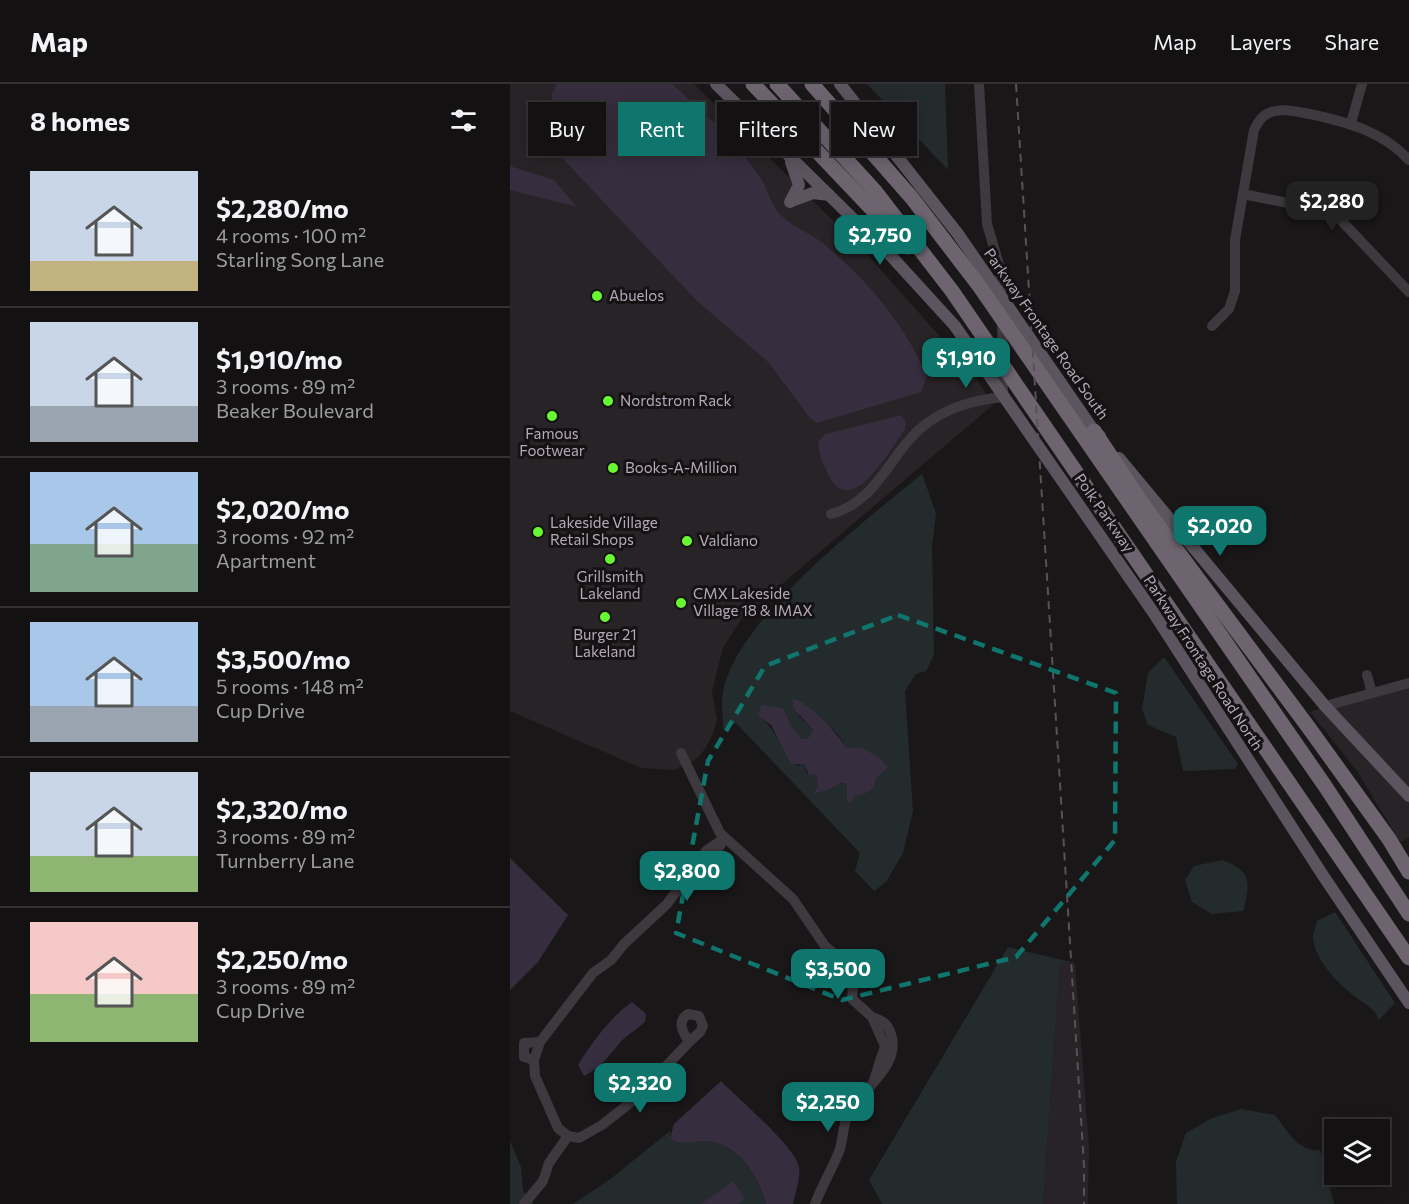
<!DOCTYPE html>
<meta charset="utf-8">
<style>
:root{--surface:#141113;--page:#211f21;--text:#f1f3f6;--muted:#9d9da0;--line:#333133;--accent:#0f766e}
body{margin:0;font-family:Commissioner,sans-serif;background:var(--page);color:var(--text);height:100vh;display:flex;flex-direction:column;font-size:22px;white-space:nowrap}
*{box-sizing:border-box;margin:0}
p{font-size:20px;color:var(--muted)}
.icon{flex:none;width:33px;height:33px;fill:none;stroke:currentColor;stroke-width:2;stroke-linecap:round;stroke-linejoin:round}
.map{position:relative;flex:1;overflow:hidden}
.sheet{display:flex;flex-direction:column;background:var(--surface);width:510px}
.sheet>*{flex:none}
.top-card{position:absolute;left:18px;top:18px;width:570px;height:54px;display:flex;gap:12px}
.tools{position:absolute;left:814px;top:1035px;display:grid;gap:12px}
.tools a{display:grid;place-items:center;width:66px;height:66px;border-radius:0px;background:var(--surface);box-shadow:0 3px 15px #0003,0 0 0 2px var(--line);font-size:30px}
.price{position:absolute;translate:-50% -51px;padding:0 14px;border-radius:12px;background:var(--accent);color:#fff;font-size:20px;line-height:39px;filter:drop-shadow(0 2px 3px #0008)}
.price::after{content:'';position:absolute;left:50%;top:36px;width:18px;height:14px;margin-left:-9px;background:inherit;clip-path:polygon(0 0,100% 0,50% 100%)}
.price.current{background:#222;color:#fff}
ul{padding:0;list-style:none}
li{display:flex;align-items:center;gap:18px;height:150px;padding:0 30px}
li+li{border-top:2px solid var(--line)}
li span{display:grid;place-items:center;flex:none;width:168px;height:120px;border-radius:0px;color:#555}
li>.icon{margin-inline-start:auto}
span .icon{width:72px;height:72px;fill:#fffc;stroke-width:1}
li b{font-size:26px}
h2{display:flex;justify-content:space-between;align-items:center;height:72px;padding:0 30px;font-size:26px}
.chip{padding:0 21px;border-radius:0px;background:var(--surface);box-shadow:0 3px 15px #0003,0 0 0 2px var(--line);font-size:21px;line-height:54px}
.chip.current{background:var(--accent);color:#fff}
header{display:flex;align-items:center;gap:36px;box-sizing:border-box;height:84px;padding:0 30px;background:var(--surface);border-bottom:2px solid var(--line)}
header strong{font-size:28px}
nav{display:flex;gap:33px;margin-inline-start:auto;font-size:21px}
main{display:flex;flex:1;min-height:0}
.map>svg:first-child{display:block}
</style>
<header>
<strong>Map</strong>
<nav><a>Map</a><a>Layers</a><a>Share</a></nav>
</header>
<main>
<section class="sheet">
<h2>8 homes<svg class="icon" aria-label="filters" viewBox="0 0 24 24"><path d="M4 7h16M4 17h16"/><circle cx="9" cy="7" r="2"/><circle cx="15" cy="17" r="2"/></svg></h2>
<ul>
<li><span style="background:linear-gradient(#c9d6e8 75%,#c2b280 0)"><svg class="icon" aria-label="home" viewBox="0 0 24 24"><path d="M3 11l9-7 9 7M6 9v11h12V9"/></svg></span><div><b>$2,280/mo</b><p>4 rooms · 100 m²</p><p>Starling Song Lane</p></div></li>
<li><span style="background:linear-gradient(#c9d6e8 70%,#9aa5b1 0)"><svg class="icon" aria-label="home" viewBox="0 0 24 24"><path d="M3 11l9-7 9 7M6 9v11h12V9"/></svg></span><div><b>$1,910/mo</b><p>3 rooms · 89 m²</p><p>Beaker Boulevard</p></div></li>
<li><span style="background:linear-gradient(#a9c7e8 60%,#7fa58c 0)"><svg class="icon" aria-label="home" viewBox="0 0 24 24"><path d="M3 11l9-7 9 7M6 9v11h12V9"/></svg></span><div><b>$2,020/mo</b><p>3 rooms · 92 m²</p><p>Apartment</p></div></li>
<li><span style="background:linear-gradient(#a9c7e8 70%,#9aa5b1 0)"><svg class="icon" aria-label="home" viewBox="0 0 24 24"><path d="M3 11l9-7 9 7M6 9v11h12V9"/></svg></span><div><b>$3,500/mo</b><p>5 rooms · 148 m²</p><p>Cup Drive</p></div></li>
<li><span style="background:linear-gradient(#c9d6e8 70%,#8fb573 0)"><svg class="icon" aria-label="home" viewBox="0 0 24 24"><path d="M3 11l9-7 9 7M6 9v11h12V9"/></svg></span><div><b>$2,320/mo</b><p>3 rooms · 89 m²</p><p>Turnberry Lane</p></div></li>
<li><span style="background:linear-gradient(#f6c9c9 60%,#8fb573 0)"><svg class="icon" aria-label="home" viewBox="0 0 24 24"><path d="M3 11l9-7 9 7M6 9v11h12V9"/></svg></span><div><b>$2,250/mo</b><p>3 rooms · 89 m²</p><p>Cup Drive</p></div></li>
</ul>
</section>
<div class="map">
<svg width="899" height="1120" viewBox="0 0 899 1120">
<rect width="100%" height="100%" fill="#1a1719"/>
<g fill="#272326">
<polygon points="0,0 184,0 356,169 464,291 483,321 232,534 213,564 202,607 207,635 203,650 195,665 185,676 164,686 131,684 0,627"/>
<polygon points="899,603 899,707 822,624"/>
<polygon points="811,624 899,718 899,754 890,758 847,687 800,628"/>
<polygon points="550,877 565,879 579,1062 578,1120 533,1120"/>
</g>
<g fill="#232b2d" fill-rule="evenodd">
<polygon points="357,0 435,0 438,86"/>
<path d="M412,390L426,429L422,462L424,571L416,587L406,590L395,607L403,727L393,769L376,798L364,807L345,787L350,769L226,639L213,644C213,633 211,619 213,608C226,535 356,436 412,390ZM251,622L273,624L282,643L292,655L298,654L303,646L288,631C309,633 328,644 336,664H349L378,684L366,694L365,702L357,709L345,712L340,721L337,717V700L330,699L321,705L304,709L308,702L306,689L297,690L295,681L287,682C272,666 266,645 249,632Z"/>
<polygon points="654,573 728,680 725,685 673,687 666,653 638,641 632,625 638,589"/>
<path d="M712,776C741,786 741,799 733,827L702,830L682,818L675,796L684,782Z"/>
<path d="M825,828L885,919L869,936C864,923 854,920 843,911C827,898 806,877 803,855C802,850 806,843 807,837Z"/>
<polygon points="498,863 565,879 550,878 533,1120 372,1120 359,1096"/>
<path d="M731,1025L765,1031C778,1047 787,1068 810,1066L824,1120H667L666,1077L676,1049L702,1034Z"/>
<path d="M160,1047V1054C176,1059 183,1055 198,1057C230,1062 248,1092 256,1120H63L99,1096Z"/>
<polygon points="0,1057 11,1083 13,1106 24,1120 0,1120"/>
</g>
<g fill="#362d3e">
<path d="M47,0H162C193,27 227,59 250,93C259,106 260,121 272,132C284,144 301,149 314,160C358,197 394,239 417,292L411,308L307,339L300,334L258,278L186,216L54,76L40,36L42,9Z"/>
<polygon points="0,82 44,96 67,123 0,106"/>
<path d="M391,331L396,338L395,345C382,363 341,437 319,392C314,380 308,371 308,358L315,350Z"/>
<path d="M283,615C295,615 331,652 336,664L351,663L371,675L378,684L366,694L365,702L357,709L345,712L340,721L337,717V700L330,699L321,705L303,710L308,702L306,690L299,692L295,681L281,680L261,641L248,632L251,621L273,624L282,643L292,655L298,654L303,646L283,624Z"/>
<polygon points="0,774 58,831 28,878 0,906"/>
<path d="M122,918L136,930L135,938C127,945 115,952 109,960C98,973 90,984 74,992L68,981C81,960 101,932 122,918Z"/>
<path d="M211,997C228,1015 285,1062 289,1083C291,1093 285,1110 283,1120H256C248,1092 230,1061 197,1057C184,1056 172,1063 160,1054L164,1040Z"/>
<polygon points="223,1097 235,1114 228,1120 191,1120"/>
</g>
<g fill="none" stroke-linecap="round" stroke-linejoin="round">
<g stroke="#3e383f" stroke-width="10">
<polyline points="469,0 477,140 490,184 491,213"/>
<polyline points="841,39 852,0"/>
<polyline points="733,110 813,126 828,133 899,208"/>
<path d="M702,242L719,225L725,207V156L744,46C748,39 751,32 759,29C772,23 787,28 800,30C837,38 872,47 899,76"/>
<path d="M321,430C361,419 374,385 399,356C422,328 459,316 493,313L492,235"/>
<polyline points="857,591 862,609"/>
<polyline points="815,622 899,599"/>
<polyline points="171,669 210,749 283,815 315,862 333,877 351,887 343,901 342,915 362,933"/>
<polyline points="187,783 202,774 215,754"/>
<path d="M178,930L189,932L193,942L190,948L179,958C173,948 166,938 178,930Z"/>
<polyline points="179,958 125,1015 92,1041 69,1054 58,1052 48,1044 25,992 24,976 30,958 83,889 101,876 114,860 157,820 196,767 215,754"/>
<polyline points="24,976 14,973 14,959 30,958"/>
<polyline points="14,1120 33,1097 39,1079 58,1052"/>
<path d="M305,1120C312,1101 323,1084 330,1065C333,1054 333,1043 337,1033C349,1006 392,983 381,950C378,940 372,936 362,933L375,962L364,996"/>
</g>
<g stroke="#5c545e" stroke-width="12">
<polyline points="206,0 381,172 445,242 643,528 814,793 899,919"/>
<polyline points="330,0 448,150 584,347 590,352"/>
<polyline points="281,117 303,109 319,111"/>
<polyline points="280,118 289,101 281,78"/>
<polyline points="609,374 815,622 899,712"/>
</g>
<g stroke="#6d6470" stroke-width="15">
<polyline points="243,0 398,163"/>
<polyline points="267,0 365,107 442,207 899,874"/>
<polyline points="302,0 402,114 470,203 815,702 899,830"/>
<polyline points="584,347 631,418 799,644 879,755 899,788"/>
</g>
<polyline stroke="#58515a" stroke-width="2" stroke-dasharray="8 6" stroke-linecap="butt" points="506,0 574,1082 574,1120"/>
</g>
<path fill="none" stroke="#0f766e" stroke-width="4.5" stroke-dasharray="12 8" stroke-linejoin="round" d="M388,531L606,609L605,756L506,873L332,916L166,849L198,677L255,582Z"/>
<g fill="#68f831" stroke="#151214" stroke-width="2">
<circle cx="87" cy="212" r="6"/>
<circle cx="98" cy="317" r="6"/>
<circle cx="42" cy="332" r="6"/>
<circle cx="103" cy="384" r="6"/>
<circle cx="28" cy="448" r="6"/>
<circle cx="177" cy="457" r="6"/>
<circle cx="100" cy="475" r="6"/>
<circle cx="171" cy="519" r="6"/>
<circle cx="95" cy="533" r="6"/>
</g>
<g text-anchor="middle" stroke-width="6" stroke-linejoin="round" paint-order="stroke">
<g font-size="15" fill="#b6a9ba" stroke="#151214" text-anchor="start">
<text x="99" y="217">Abuelos</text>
<text x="110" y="322">Nordstrom Rack</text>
<text x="42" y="355" text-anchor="middle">Famous<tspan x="42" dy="17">Footwear</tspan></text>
<text x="115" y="389">Books-A-Million</text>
<text x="40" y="444">Lakeside Village<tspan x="40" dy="17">Retail Shops</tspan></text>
<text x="189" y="462">Valdiano</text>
<text x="100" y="498" text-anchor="middle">Grillsmith<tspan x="100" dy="17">Lakeland</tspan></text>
<text x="183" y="515">CMX Lakeside<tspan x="183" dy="17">Village 18 &amp; IMAX</tspan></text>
<text x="95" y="556" text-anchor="middle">Burger 21<tspan x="95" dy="17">Lakeland</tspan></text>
</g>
<g font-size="15" fill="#b6a9ba" stroke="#151214">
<text transform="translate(536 250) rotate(55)" y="5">Parkway Frontage Road South</text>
<text transform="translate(594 429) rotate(55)" y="5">Polk Parkway</text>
<text transform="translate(693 579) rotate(57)" y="5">Parkway Frontage Road North</text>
</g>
</g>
</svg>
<div class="tools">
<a><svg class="icon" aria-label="layers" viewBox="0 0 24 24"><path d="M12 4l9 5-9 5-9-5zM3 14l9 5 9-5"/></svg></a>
</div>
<b class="price current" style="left:822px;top:148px">$2,280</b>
<b class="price" style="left:370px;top:182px">$2,750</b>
<b class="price" style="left:456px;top:305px">$1,910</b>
<b class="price" style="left:710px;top:473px">$2,020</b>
<b class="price" style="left:177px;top:818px">$2,800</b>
<b class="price" style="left:328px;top:916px">$3,500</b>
<b class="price" style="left:130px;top:1030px">$2,320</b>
<b class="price" style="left:318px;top:1049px">$2,250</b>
<div class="top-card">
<a class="chip">Buy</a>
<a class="chip current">Rent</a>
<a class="chip">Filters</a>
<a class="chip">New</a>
</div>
</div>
</main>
